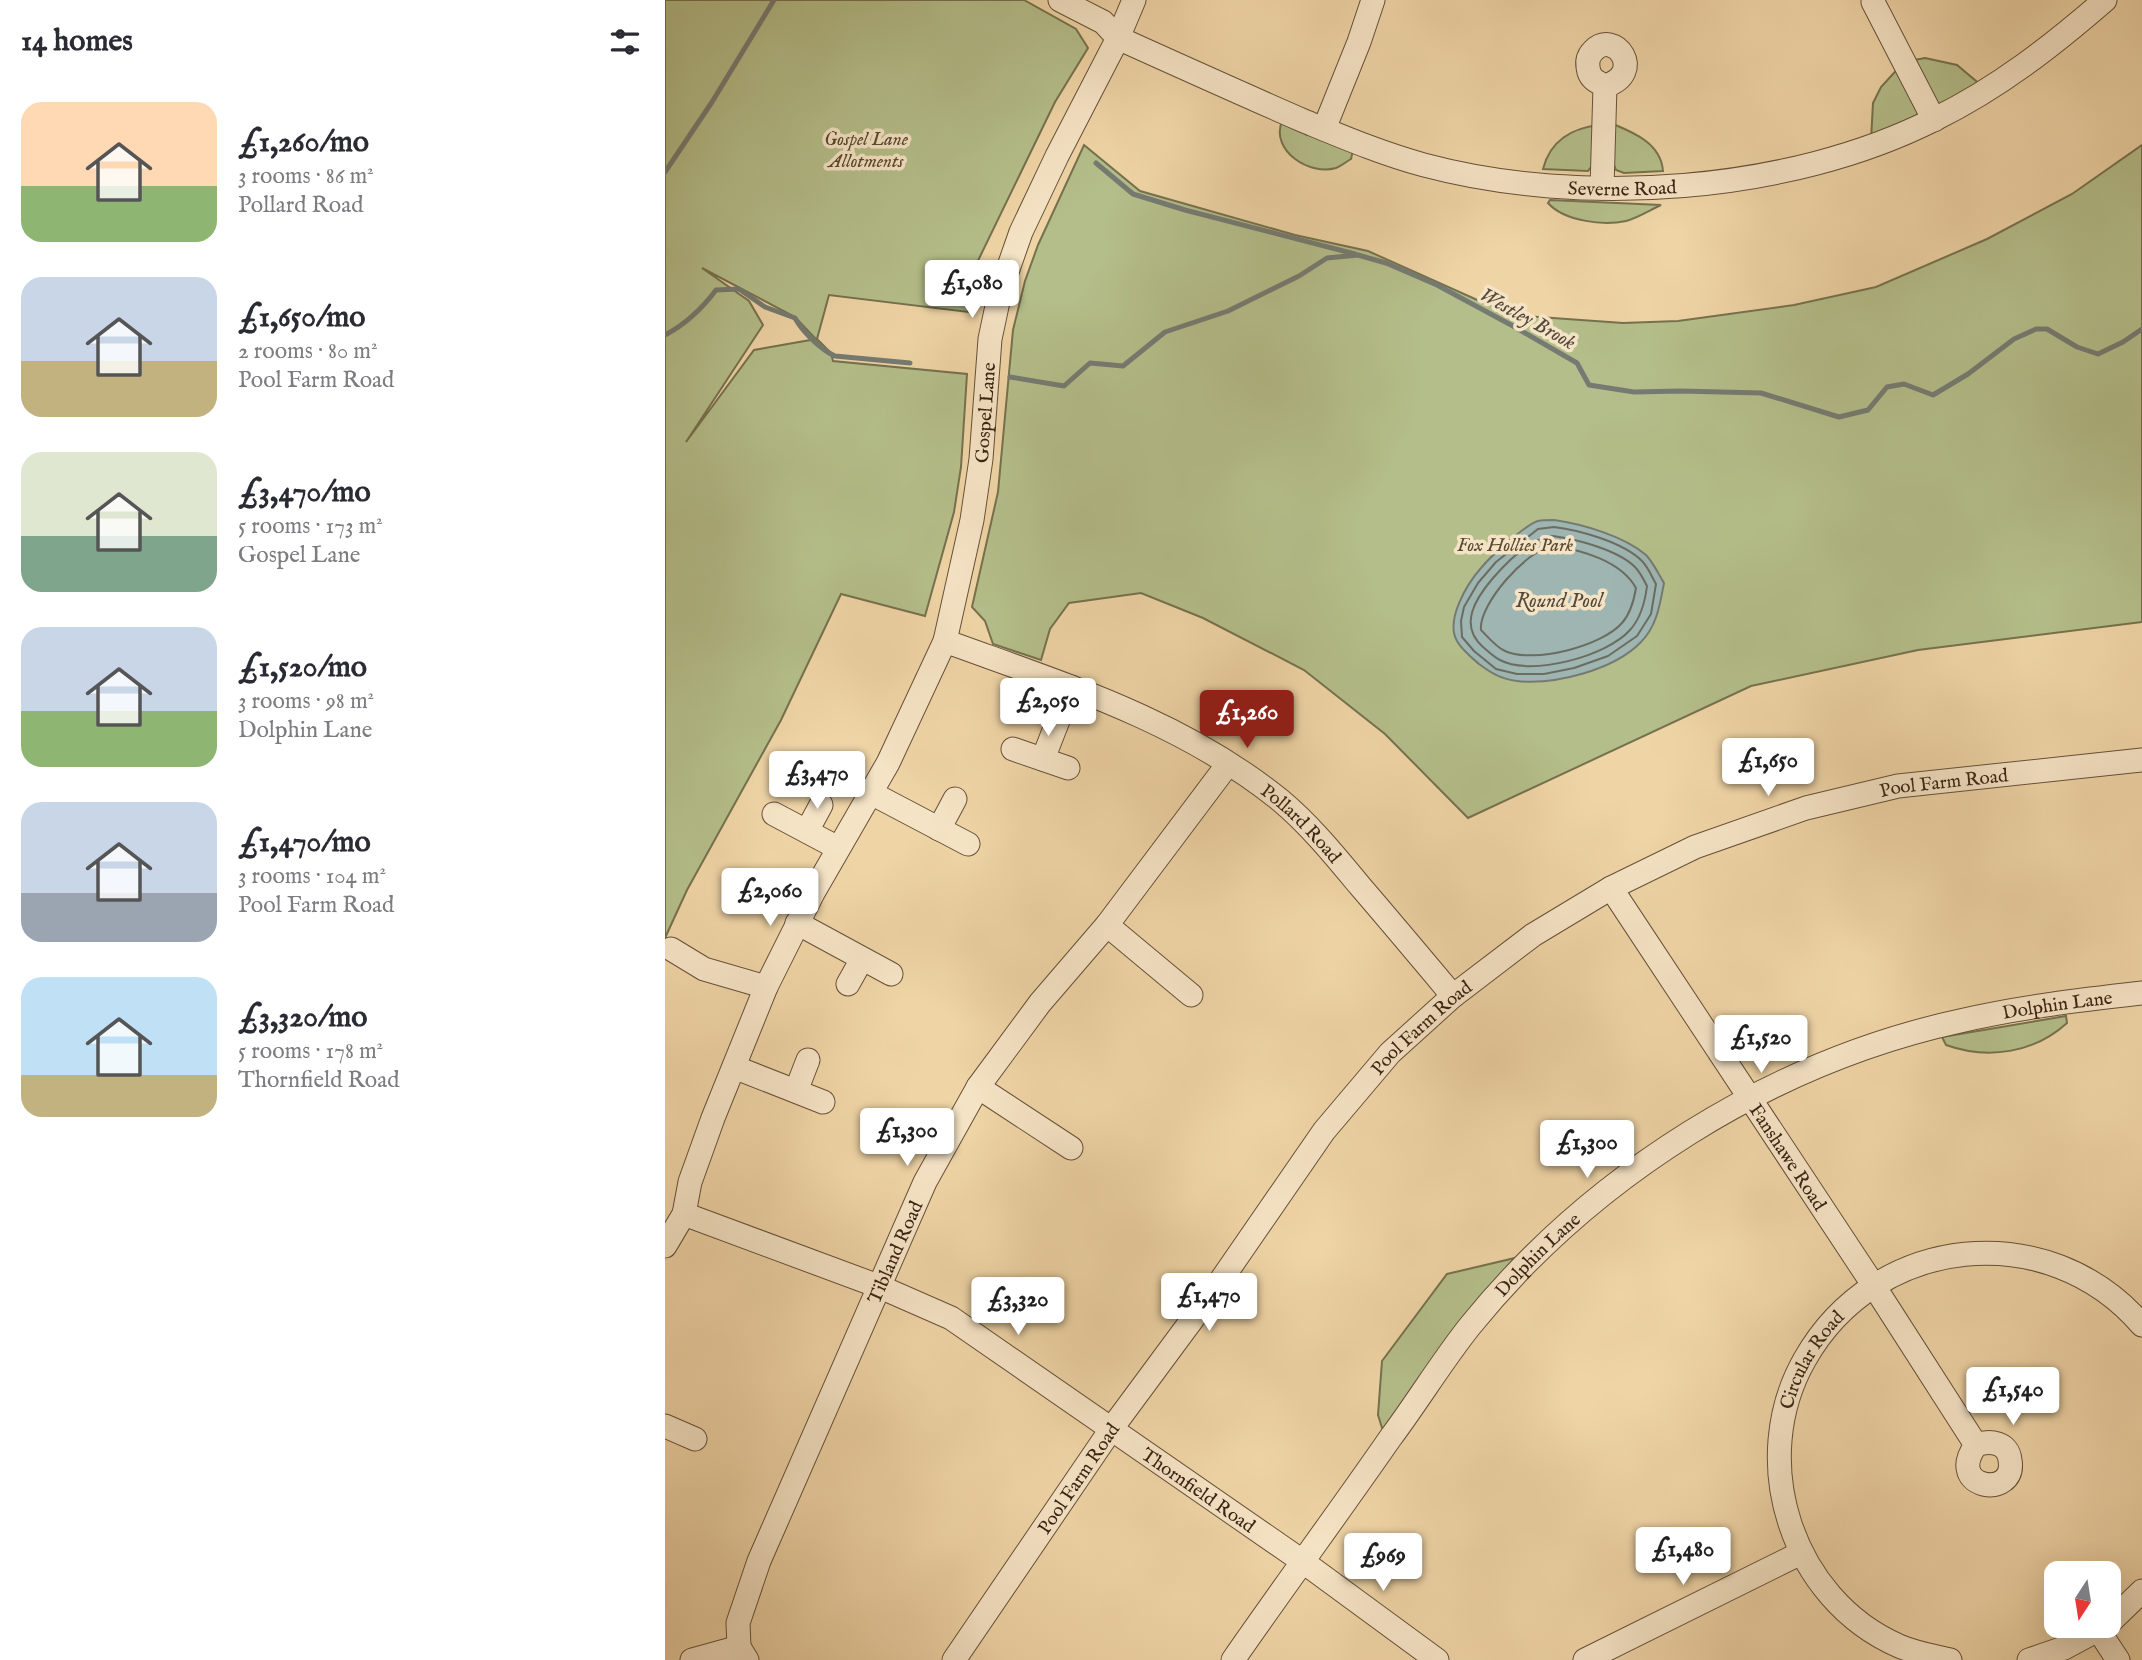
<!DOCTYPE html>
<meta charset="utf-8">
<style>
:root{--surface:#fff;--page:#f7f7f7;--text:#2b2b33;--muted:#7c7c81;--accent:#8f2418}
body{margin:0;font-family:"IM FELL English",serif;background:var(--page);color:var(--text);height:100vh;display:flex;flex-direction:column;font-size:26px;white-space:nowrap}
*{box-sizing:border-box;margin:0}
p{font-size:23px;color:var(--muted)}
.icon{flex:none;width:38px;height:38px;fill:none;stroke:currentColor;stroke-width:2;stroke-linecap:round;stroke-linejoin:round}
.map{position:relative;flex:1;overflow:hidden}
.panel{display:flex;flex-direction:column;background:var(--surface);width:665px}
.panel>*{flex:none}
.needle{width:46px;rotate:192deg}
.tools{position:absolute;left:1379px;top:1561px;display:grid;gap:14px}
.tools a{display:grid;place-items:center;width:77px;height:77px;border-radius:14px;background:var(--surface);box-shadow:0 7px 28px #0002;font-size:35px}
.price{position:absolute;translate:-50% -60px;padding:0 16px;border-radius:7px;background:#fff;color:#222;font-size:23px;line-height:46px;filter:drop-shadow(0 2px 4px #0008)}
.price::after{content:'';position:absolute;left:50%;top:42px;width:21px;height:16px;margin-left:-10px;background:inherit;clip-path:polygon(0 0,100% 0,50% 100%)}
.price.selected{background:var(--accent);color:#fff}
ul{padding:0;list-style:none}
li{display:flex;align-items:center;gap:21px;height:175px;padding:0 21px}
li span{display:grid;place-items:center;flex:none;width:196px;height:140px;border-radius:21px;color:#555}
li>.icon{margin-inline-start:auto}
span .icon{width:84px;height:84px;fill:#fffc;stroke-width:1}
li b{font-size:30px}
h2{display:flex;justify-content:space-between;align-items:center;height:84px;padding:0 21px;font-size:30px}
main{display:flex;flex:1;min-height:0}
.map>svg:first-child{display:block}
</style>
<main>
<section class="panel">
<h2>14 homes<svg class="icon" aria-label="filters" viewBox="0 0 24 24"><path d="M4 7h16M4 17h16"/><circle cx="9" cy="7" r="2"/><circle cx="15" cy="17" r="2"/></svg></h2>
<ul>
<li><span style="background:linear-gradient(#ffd9b3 60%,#8fb573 0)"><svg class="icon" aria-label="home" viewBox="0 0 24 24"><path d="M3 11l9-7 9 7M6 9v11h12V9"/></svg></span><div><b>£1,260/mo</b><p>3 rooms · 86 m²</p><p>Pollard Road</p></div></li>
<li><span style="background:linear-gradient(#c9d6e8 60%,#c2b280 0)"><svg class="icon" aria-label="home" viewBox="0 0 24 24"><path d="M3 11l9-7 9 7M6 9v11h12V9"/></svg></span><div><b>£1,650/mo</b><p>2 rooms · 80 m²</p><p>Pool Farm Road</p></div></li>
<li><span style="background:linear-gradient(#dfe7d0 60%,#7fa58c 0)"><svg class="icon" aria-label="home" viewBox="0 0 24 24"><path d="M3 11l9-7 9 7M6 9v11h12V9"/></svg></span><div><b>£3,470/mo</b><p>5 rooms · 173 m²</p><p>Gospel Lane</p></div></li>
<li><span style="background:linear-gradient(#c9d6e8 60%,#8fb573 0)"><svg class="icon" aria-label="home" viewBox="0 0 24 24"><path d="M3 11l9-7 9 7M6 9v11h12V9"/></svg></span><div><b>£1,520/mo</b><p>3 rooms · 98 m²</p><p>Dolphin Lane</p></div></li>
<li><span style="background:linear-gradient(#c9d6e8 65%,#9aa5b1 0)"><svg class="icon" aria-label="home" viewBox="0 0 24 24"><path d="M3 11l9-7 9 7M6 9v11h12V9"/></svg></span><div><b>£1,470/mo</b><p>3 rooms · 104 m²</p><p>Pool Farm Road</p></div></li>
<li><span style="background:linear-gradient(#bfe0f5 70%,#c2b280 0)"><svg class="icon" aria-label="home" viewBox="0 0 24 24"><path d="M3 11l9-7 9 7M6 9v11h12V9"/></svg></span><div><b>£3,320/mo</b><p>5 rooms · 178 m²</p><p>Thornfield Road</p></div></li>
</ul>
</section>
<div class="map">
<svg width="1477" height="1660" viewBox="0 0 1477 1660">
<rect width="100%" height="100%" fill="#efd4a6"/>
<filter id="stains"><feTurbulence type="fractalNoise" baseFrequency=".00286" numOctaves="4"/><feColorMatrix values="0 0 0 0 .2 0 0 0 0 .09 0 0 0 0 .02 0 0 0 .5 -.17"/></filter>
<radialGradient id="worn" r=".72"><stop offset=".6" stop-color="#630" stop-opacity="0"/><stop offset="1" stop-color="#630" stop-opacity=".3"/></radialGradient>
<g fill="#b4be8a" stroke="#76714e" stroke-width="2" fill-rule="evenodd">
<path d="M0,0H359L411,29L423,48L390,102L308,271L303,312L164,295L152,339L166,353L168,361L302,374L296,467L289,512L260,616L176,594L116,720L22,890L0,938ZM37,268L130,317L151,339L89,350L21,442L98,325L84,301Z"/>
<polygon points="1260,58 1292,65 1317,86 1206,140 1208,103 1216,87 1239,62"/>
<path d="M617,121L688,150L686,159C681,162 676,166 671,168C645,176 605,151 617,121Z"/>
<path d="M948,124C970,133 996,144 998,171L959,173L951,170L948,162Z"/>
<path d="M934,125L929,163L923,171L878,169C885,141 907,128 934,125Z"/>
<polygon points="419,145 475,191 630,235 703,251 819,303 860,316 958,323 1013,321 1129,305 1211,287 1322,239 1407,194 1477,145 1477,622 1253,650 1086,686 803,818 720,734 639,670 538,618 476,593 404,603 385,629 376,660 328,644 320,621 307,607 333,492 348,330 360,281 373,245"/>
<path d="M885,200L996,205C985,210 973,218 961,221C938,226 899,221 883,203Z"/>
<path d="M1401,1016L1402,1023C1369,1053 1323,1060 1281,1045L1277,1037Z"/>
<polygon points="871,1253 722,1444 713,1415 717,1361 782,1274"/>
</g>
<path fill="#9eb5b2" stroke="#757b72" stroke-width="2" d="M889,520C917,524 959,536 981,555C988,562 994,575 999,583C995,604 992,626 976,642C949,670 890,685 852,681C836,679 826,673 814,664C806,657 797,650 792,641C780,620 802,584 816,568C825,557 860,525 873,521C877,520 884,520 889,520Z"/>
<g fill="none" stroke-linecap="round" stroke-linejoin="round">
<g stroke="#6b6c62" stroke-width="2">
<path d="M889,527C914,530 958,542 977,561C983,567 987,577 991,584L986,614L972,636L943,656L909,668L879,674H852L831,669L809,651L797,637L796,621L799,607L813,583L831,562L873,529Z"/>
<path d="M888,536C911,539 953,550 970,567C975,572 979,580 982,586C980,602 976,618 965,630C942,656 866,677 835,660C829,657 823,651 818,647C793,625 811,598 828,578C842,562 866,537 888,536Z"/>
<path d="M888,546C917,550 956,561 971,588C969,600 966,613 957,623C937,646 869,664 840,651C831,647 823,637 816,630C813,604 864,548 888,546Z"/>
</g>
<g stroke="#757b72" stroke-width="5">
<polyline points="431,163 468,194 520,210 690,254"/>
<polyline points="0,172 47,102 109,0"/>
<path d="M0,335C21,324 36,310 51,290L74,289L100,307L130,318C137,331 156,350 170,356L245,363"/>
<polyline points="345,377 399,386 425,363 458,366 500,332 563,311 634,276 662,258 693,255 721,263 772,285 848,326 912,363 924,385 969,392 1016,391 1096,393 1174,417 1203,410 1222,387 1239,384 1268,395 1303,374 1349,339 1371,329 1382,329 1412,347 1433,354 1458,342 1477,329"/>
</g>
<defs>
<g id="minor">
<path id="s1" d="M395,0L438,22L453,38C515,66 577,94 639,121C678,137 718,154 759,165C916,207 1124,193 1270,119C1333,88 1387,46 1440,0"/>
<polyline points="1208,2 1269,120"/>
<polyline points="659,129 694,42 708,0"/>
<path d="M937,188L940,86C930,81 924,78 923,67C922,61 924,55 928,51C949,28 982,73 940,86"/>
<path id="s2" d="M280,641C397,684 516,720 615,800C645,825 670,856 695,886C726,922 757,959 788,996"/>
<polyline points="348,749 403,768"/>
<polyline points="378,759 406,687"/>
<polyline points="206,793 303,844"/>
<polyline points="109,814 173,848"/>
<polyline points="274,829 290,799"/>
<polyline points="142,831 156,805"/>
<path id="s3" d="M946,888L1209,1286L1311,1445C1325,1440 1343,1442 1345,1460C1352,1500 1279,1489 1311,1445"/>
<polyline points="132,923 226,974"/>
<polyline points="442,925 526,995"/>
<polyline points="6,949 39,969 101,987"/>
<polyline points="183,984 197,959"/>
<polyline points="69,1067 158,1102"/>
<polyline points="313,1087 406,1148"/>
<polyline points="131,1091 143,1060"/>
<path id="s4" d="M19,1214L213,1286L286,1318L637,1561L772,1660"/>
<path id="s5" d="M0,1246L19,1214L25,1182L48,1118L101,987L148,893L223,763L280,641L307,520L316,459L325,339L335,292L356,232L392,156L453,38L469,0"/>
<polyline points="0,1426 30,1439"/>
<polyline points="1444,1623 1477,1591"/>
<polyline points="1434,1631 1453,1660"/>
<path id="s6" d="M74,1647L73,1623L94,1561L260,1182L313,1087L375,1003L442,925L563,764"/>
<polyline points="27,1660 74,1647 82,1660"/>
<path id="s7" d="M289,1660L447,1428L552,1286L659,1131L725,1053L788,996L868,935L946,888L1030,847L1141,808L1233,786L1477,760"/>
<path id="s8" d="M568,1660C620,1585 674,1512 726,1437C753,1401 777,1361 805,1326C926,1176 1107,1062 1295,1021C1355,1007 1416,1000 1477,993"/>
<polyline points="920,1660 1136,1553"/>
<path id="s9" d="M1285,1660C1268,1656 1250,1653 1234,1646C1126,1599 1082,1460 1140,1359C1211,1234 1383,1216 1477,1325"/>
<polyline points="1364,1660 1399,1648 1440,1626"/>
</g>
</defs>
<use href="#minor" stroke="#665038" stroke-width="25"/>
<use href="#minor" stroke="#f5e3c5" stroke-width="23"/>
</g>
<g text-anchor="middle" stroke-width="7" stroke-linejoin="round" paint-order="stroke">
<g font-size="19" font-style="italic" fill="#574a31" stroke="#f5e3c5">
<text x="201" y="145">Gospel Lane<tspan x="201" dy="22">Allotments</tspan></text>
<text x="850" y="551">Fox Hollies Park</text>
</g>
<g font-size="19" fill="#382413" stroke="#f5e3c5">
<text dy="7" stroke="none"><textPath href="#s1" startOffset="602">Severne Road</textPath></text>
<text dy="7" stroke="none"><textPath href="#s5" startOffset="901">Gospel Lane</textPath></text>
<text dy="7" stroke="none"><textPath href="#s7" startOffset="1376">Pool Farm Road</textPath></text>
<text dy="7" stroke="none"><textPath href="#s2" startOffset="404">Pollard Road</textPath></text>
<text dy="7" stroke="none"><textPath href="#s8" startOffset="1096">Dolphin Lane</textPath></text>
<text dy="7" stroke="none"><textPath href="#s7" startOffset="788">Pool Farm Road</textPath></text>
<text dy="7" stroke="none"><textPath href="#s3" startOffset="322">Fanshawe Road</textPath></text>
<text dy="7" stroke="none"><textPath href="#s6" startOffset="427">Tibland Road</textPath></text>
<text dy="7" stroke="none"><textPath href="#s8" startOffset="508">Dolphin Lane</textPath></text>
<text dy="7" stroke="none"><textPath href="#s9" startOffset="394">Circular Road</textPath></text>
<text dy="7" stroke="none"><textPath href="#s7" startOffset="220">Pool Farm Road</textPath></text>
<text dy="7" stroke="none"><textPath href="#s4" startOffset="588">Thornfield Road</textPath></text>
</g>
<g font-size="21" font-style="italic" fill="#52483b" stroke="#f5e3c5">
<text transform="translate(863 318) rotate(29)" y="7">Westley Brook</text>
<text x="894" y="607">Round Pool</text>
</g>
</g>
<rect width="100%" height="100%" filter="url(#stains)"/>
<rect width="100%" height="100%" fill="url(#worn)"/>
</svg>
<div class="tools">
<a><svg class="needle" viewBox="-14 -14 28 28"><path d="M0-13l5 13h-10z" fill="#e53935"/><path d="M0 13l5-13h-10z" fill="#7c7c81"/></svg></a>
</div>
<b class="price" style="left:307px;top:320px">£1,080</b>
<b class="price" style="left:383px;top:738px">£2,050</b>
<b class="price selected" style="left:582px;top:750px">£1,260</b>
<b class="price" style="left:1103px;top:798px">£1,650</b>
<b class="price" style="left:152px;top:811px">£3,470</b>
<b class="price" style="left:105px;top:928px">£2,060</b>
<b class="price" style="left:1096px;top:1075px">£1,520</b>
<b class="price" style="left:242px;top:1168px">£1,300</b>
<b class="price" style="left:922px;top:1180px">£1,300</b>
<b class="price" style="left:544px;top:1333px">£1,470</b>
<b class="price" style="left:353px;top:1337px">£3,320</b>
<b class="price" style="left:1348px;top:1427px">£1,540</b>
<b class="price" style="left:1018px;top:1587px">£1,480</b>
<b class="price" style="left:718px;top:1593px">£969</b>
</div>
</main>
